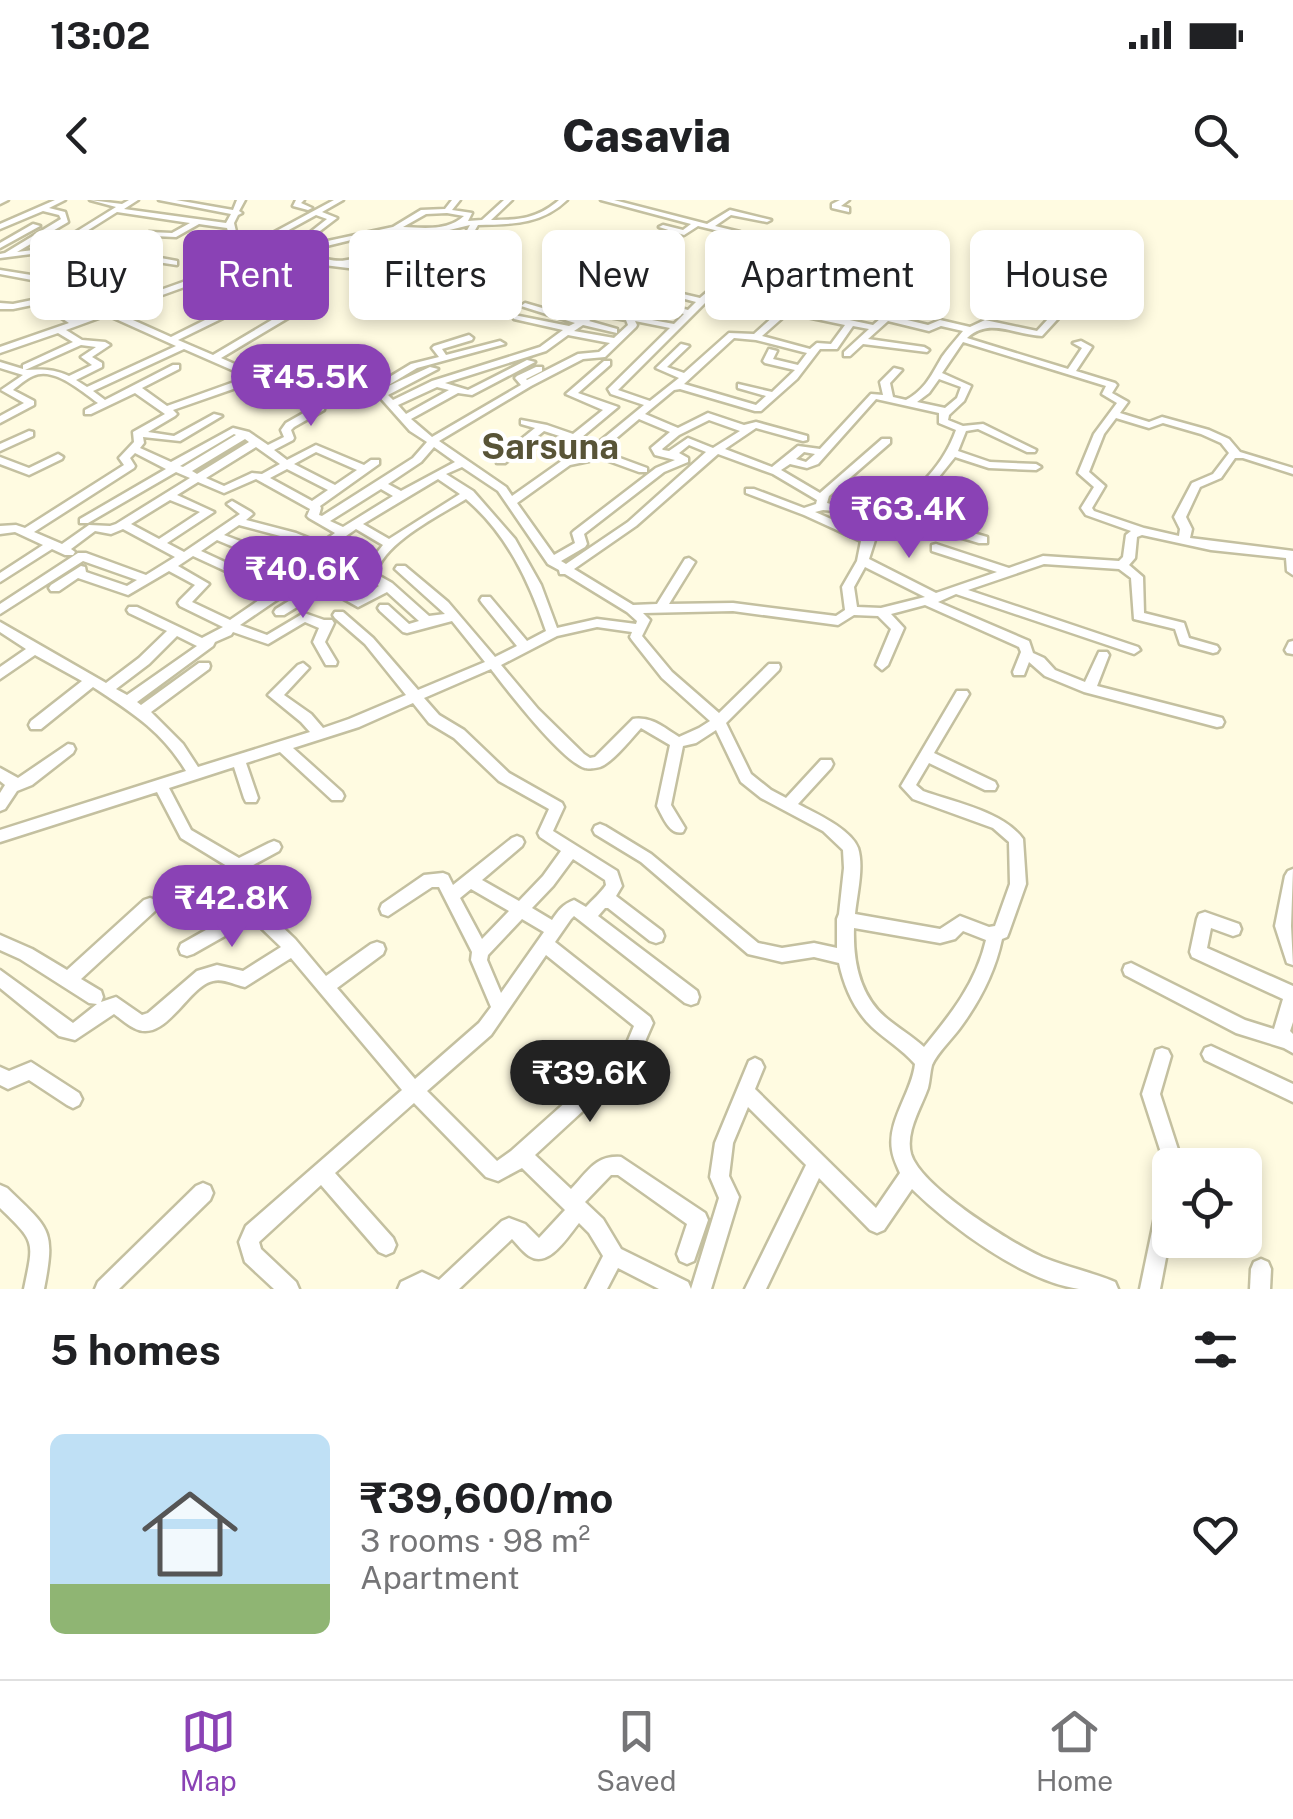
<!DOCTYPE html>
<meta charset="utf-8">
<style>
:root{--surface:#fff;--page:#f6f6f6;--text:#202124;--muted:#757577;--line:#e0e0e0;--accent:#8a42b5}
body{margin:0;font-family:"Public Sans",sans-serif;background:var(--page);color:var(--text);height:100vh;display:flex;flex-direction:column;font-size:38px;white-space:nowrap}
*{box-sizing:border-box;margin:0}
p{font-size:32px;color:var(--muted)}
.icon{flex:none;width:55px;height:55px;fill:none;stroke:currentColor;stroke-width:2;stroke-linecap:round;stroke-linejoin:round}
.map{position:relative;height:1089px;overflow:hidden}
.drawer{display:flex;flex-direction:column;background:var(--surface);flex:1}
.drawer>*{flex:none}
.banner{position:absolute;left:30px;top:30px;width:1235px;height:90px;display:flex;gap:20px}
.buttons{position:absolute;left:1152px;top:948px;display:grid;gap:20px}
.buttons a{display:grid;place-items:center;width:110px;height:110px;border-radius:15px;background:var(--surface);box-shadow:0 5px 15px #0003;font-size:50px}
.price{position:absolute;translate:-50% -85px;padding:0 22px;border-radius:35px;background:var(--accent);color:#fff;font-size:32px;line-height:65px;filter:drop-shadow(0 2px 5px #0008)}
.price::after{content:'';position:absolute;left:50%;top:60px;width:30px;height:22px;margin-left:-15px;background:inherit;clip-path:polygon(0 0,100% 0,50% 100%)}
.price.selected{background:#222;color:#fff}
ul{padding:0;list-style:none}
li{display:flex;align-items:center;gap:30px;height:250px;padding:0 50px}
li span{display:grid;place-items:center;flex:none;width:280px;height:200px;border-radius:15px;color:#555}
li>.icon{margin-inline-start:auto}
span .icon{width:120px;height:120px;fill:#fffc;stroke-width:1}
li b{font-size:42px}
h2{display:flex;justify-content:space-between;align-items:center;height:120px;padding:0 50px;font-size:42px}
.chip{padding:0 35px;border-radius:15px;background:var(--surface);box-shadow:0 5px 15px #0003;font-size:35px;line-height:90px}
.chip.selected{background:var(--accent);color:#fff}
.status{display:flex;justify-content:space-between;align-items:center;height:70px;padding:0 50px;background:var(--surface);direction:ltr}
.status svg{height:28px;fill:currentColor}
header{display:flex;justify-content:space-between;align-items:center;height:130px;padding:0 50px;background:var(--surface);font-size:45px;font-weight:800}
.tab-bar{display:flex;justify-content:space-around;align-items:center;height:140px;border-top:2px solid var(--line);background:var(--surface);font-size:28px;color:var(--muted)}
.tab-bar a{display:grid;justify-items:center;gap:5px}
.tab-bar .selected{color:var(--accent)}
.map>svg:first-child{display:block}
</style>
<div class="status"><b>13:02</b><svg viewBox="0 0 49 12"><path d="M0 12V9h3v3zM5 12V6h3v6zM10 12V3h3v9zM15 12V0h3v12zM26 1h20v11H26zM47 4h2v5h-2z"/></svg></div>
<header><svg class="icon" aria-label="back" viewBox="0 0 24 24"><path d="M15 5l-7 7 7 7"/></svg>Casavia<svg class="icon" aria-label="search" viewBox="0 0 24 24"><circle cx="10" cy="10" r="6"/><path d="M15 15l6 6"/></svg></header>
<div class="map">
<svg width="1293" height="1089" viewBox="0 0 1293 1089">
<rect width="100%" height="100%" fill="#fffbe1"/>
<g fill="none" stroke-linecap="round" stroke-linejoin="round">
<defs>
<g id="minor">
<polygon points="0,0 8,0 0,4"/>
<path d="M55,0H65L49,8L65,12L68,22L17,52L50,48L116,7L90,0L122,4L129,0H138L124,9L226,23L231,14L159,0H176L233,10L237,0H245L239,11L242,13L238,15L234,23L238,40L256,42L334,0H343L322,12L337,18L316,34L323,42L393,27L421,10L445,9L452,0H460L452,10L472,13L468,21L482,20L504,0H512L491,20C519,20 537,19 559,0H567C541,25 512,24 478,25L471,37L445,54H442V50L465,34L470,25L437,33L429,48L413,57L409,55L423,45L429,33L388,31L306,51C349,72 355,55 395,40H398V44L355,64L433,74L434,76L430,78L324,65L299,54L264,67L287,78V82H281L254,69L229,71L115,112L171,137L217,114H223V118L178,140L213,155L287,111H293V115L221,158L280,184L312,170L340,179H346L358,165L359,152L364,149L369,152L368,165L355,181L373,187L411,164L439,157L432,148L434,146L469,135L473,138L472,140L442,149L446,155L500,141L505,144L417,168L382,189L430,167L438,169L388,195L393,200L432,181L540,147L563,130L514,119V115L569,126L575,123L521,106L525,103L580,119L588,114L570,101L579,93L553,84L557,82L583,89L594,80L587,74L598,66L602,68L596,74L603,80L579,101L594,110H599L641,84L645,87L644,89L608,112L674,124L684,114L653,105V101L688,110L696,102L670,95V91L700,98L721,80L725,82L719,89L785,102L789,108L818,114L828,98L819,90L787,81L791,79L825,86L837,97L826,115L873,125L880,119L857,112L858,102H864L865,109L895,117L901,113L863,102V98L905,109L913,103L877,92L881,89L917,99L933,85L936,86V90L903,119L928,125L940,120L970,127L985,120L1037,131L1059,107H1065V111L1042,136C1014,135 990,117 967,138L1068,169L1082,148L1073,143L1081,141L1092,147L1076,171L1115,183L1117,185L1112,193L1128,202L1120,213L1149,222L1162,217L1209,230L1229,239L1240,252L1293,268V274L1243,258H1235L1221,278L1200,287L1186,317L1192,329L1190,338L1293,351V375L1287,371L1286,358L1211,350L1142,335L1137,337L1135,358L1129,365L1143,377L1144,413L1184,423L1189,438L1217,446L1219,449L1217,452L1213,453L1180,444L1175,429L1134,419L1131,378L1119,369L1044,364L968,390L1138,447L1140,450L1134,454L956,394L938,402L1029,441L1033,453L1044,458L1055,470L1085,482L1099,452H1107L1109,455L1097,486L1222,518L1224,522L1222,526L1217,527L1084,492L1045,476L1029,462L1024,475H1014L1013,472L1021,452L1019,447L925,405L891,414L904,428L888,465L882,470L876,465L891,429L878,416L854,415L838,425L733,411L643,413L650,420L642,436L672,472L719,513L769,464H779L780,467L779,470L726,523L751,574L771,590L786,598L821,560H831L833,564L831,568L798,604C815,613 851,629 858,648C864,667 857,694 855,714L940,729L960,716L989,727L995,726L1010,684L1009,642L993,628L913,599L901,586L957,491H967L969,494L934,553L995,582L997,586L995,590H985L929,563L916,585L923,591C954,602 1004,612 1023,639L1026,684L1009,732L1007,737L1002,739C995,772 980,801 960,828C952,839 937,853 932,865C930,872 930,880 928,888C921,908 905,932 911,954C921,987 1011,1043 1042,1057C1066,1067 1091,1072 1115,1082L1118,1089C1105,1089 1091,1089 1079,1089C1023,1081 951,1027 912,989L884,1030L877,1033L870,1030L819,978L766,1089H745L806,965L748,907L733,943L729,976L739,997L711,1089H659L618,1068L607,1089H586L603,1056L589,1033L579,1023C568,1036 549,1069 529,1056C523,1052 517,1044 512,1039L459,1089H398L401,1082L422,1072L439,1080L502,1021L509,1018L525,1024L539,1038L565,1010L522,968L498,981L486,977L414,903L335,973L393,1038L396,1045L393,1052L386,1055L379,1052L321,985L259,1042L261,1049L296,1082L299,1089H274L245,1062L239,1042L246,1026L402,890L291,758L245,787C235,785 223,778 213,781C188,786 165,845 134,828C127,825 120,818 114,814L75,840L59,836L0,788V770L73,823L97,804L89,803L20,759L0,750V735L32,749L67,770L144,700L150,698L156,700L158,705L156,710L81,779L101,791L103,797L101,802L116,797L142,815L148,813L197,771L217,765L243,771L281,747L253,720L193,754L187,756L181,754L179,749L181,744L245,708L227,666L181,638L157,592L0,642V630L186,571C161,530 131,512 93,487L41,529H31L29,525L31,521L82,481L35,455L0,479V467L26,449L0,432V422L106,483L139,458L167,431L129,413L127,410L129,407H137L202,438L223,427L180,406L178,403L180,400L195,385L169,371L128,395L78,378L59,391H51L49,388L51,385L81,366L85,367L86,372L127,386L137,380L83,361L0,414V404L78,353H86L146,375L175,357L123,329L111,334L95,331L71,349L75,352L73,355H65L52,349L0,382V373L43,345L15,332L0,334V326L16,325L25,328L124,265L119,258L134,242L133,232L165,214L135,193L91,214H85V210L98,203C82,192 54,166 33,176C26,179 19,185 13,190L34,201V205L0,223V216L24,203L1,190L23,175L0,168V162L23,169V165L73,142L58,133L0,153V147L69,123L54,113L47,102L13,109H0V103L13,104L47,97L52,90L48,83L0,74V70L31,75L58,55H64V59L40,77L50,78L106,53C70,46 36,54 0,58V54L5,53L61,19L59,15L43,11L0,29V24ZM117,12L190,23L172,33L149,32L120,50L89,45L63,46ZM447,13L464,16C448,31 424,28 403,27L426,14ZM316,15L327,19L308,34L316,43L300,48L265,43ZM199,24L227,28L232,44L293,51L263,63L225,67L138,98L114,86L140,71L141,69L135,64L144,60L177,65V61L128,52L154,36L176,37ZM114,54L134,58L126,63L132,69L104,86L130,101L76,120L60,109L54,99L60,90L56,82ZM715,93L779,106L781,110L779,112L745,106V110L774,116L754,134L729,133L684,173L667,167L689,146L681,144L656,168L679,178L650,201L618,190ZM788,113L845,125L831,144L817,143L810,149L762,136ZM107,115L176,146L87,187L76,180L102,167V163L92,157L110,145L105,142L82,140L66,130ZM598,115L626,120L628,125L614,138L574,131L583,125L617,133V129L589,121ZM635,121L670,128L608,189L611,194L644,205L582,256L576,257L589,241L582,237L618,207L578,193L610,165V161H604L566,194L603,210L573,234L547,225L521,220V224L535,228L497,259V263H505L544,231L578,242L563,260L512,296L506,287L439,241L531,186L583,159L605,157L636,127L637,125ZM888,121L929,131L941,126L963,131C956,140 948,148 942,157C932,174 926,189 906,200L893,197L890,183L902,170L894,168L880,182L883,195L871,194L820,249L798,246L772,267L725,249L756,228L803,241L807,240V236L756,222L744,225L708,213L678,228L645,214L674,190L680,189L755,211H761L797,179L820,149H837L853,126L869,129L844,152V156H850L863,144L927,152L929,150L924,147L868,139ZM568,135L610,143L599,152L578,154L527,180L526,179L542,171V167H536L517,176L515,178L521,185L432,237L411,219L458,193L472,195L535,162L527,160L468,190L445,183L546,151ZM734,138L756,140L807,153L798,165L773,159L777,151L769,149L763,161L765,163L795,170L772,192L738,184V188L766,196L756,205L684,184ZM963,142L1106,186L1102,194L1117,203L1094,234L1078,273L1094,287L1081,308L1086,315L1131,331L1126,335L1123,357L1119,361L1043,356L1009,368L936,344L932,345V351L997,372L936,393L869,359L875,340V328L893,317L979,343H987V337L900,312L930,288L955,257L989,268L1036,270L1041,267L1036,264L990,262L958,251L966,231L978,229L1027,252H1035L1036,250L983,224L963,226L948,220L949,215L964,201L971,186L942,173ZM81,145L96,147L81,157L92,165L69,176C54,169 41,169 25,170ZM184,149L248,177L167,206L142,188L179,169V165H173L105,200L93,191ZM313,176L332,183L308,192L288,188ZM939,179L961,187L957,198L945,208L917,202L929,193ZM256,181C276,190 299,196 316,206L286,223L281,230L284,237L268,245L249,232L233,228L171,262L140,248L144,243L143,237L180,241L222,216L214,214L174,236L148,232L175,216L177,214L173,210ZM344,184L377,194L410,231L427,242L413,258L322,316L319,315L321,308L320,306L379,264V260H371L364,265L316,245L287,260L274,250L293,240L294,238L291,230L294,227L324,210L325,202L313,197ZM437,187L449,190L406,214L398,205ZM876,199L939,213V223L956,230C941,272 908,299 870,321L849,309L827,303L829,296L890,243V239H882L820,293L781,270L790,264L807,268L818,264ZM1116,218L1149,228L1163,223L1201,234L1221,243L1229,253L1213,274L1192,283L1174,317L1180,329L1179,336L1144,328L1094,311L1092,308L1105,286L1089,272L1104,234ZM639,219L670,232L651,248L655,255L675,260L656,268L574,331L572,333L575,343L554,355L517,303L570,265L589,261L595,256L639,272H647V268L601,251ZM709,220L740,231L713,248L688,238L669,251L663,250L662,249L679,235ZM234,234L236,235L183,267L180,266ZM245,239L249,242L197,274L192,271ZM689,245L706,252L628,322L566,364L561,361L585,347L587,344L584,334L664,272L688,262V258L679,253ZM256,247L280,264L262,274L252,273L224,286L206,278ZM434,247L455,262L401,291L388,284L421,262ZM316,252L357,270L335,285L294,264ZM804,252L815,254L806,262L796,259ZM135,253L166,269L80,319V323H88L176,272L190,278L116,324L110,326L89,325L62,344L34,332L134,268L135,266L130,258ZM718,254L773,274L817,300L816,304L804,308L754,289H746V293L804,315L861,341L857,361L842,387L845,410L836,416L733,403L669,404L695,362L689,358L685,359L657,404L633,405L574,369L636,326ZM462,267L498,291L548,364L559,370L560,374H565L627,412L637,421L636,424L597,419L557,428L541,385L515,339L473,291L446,274ZM287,269L328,290L312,301L270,278ZM256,279L310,309L307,316L309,318L335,333L321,343L296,333L246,320L253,314L251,312L232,301L227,304L240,314L184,352L167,343L214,312L177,295L198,282L224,293ZM438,279L460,294L389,339L363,324ZM381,289L393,296L343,327L330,321ZM466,299C507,334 529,381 546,431L527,441L490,397H482L480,400L482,403L517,446L495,457L448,402L405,366H397L395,369L445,414L429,416L392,383L376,374C383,343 440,315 466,299ZM170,300L200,312L159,339L131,324ZM823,310C839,310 851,319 864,327L863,333L815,312ZM239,325L288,338L313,348L293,362L259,378L201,351L217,340L253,355H261V349L224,335ZM356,329L383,345L367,365L364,375L379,386L358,398L305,365ZM193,356L258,386L272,383L296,369L300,372L230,420L192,402L209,384L178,366ZM865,367L925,397L881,408L857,407L854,387ZM309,378L318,383L276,409L274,412L276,415H284L326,389L358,407L387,392L419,421L409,424L388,405H380L378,408L380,411L403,432L407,433L452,421L485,462L418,490L373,438L343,412H335L333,415L335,418L365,444L406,495L349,519L323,528L311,514L284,495L309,468L303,463L298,465L268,495L301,522L310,532L198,567L183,544L151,512L209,469L210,466L209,463H199L141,505L137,502L213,446L215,442L231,435L233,432L268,444L305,422L319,428L313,442L326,465H336L337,462L325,442L334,423L332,420H324L304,413L267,435L240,425ZM597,427L632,432L630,437L632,440L662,478L710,521L699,528L679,537C664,528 652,516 633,519L595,557L590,558L584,554L538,509L501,465L557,436ZM177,436L197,446L127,495L116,489L149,464ZM491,469C506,489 563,562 585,568C588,569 597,568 600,567C613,562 631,539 641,528L670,545L657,606C663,617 670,636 683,632L685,628L671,605L683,546L696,543L716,530L741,582L761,598L823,631L843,650L844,668L839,714L837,719V748L814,743L782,748L758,743L651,654L605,626L600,624L595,626L593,630L595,634L641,662L748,754L782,762L814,757L839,763C844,786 854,810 872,827C886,840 902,849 915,864C912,892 887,921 892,950C893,958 897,966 900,973L876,1008L755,889L764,867L761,861L755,858L749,861L715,943L710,977L719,998L691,1089L688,1082L621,1049L603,1019L585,1002L611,975H618L687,1024L677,1054L680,1061L687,1064L694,1061L708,1020L705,1013L621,957C595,955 588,972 571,989L535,955L636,862L653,823L650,817L555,742L571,719L574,716L685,803L691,805L697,803L699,797L697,791L598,716L605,708H608L650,741L656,743L662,741L664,736L662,731L616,696L622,686L617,671L553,631L564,607L562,603L509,573L464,530L439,515L424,498ZM413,503L429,523L454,538L499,581L549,609L538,633L540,637L561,651L543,676L519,701L482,680L522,646L524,642L522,638L517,636L512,638L453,685L448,675L443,673L424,675L382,704L380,709L382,714L388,716L432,687H439L472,752L471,760L491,807L479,823L415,879L337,788L383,754L385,749L383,744L377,742L371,744L326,776L295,739L260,706L244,670L279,651L281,647L279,643L274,641L269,643L239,658L191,630L169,588L234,567L244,598L246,602H256L258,598L246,563L280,552L332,600H342L344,596L342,592L293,548L359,527ZM573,659L605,680L606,685C600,694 593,699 586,707L574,700C563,704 558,711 552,720L532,708L553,686ZM471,689L509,711L482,739L460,698ZM522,719L544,732L501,793L487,760L488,755ZM854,728L940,743L955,739L963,731L986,740C976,783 951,814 924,847C912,836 898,828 885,817C859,794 853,761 854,728ZM546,755L634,826L624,850L511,951L497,961L427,891L491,835Z"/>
<polygon points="296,0 304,0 301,3 312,8 308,10 293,6"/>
<polygon points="601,0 614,0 707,24 730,10 771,20 767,22 731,15 715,26 740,32 740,36 698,26 684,35 659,27 663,25 683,30 691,24"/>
<polygon points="840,0 849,0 841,6 849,8 849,12 832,8 832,4"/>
<polygon points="33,24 40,26 0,48 0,43"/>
<polygon points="29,231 33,232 33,236 0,251 0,244"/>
<polygon points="58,254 63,257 62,259 29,275 0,264 0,257 29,268"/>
<polygon points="1293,441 1293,454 1287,453 1285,450 1289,442"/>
<polygon points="68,544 73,545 75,549 73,553 32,585 17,591 5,609 0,611 0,593 5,585 0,581 0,568 18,578"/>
<polygon points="1293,669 1291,726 1293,765 1287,763 1275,726 1285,676 1288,671"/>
<polygon points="1205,712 1239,724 1241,729 1239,734 1233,736 1211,728 1207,748 1293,786 1293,822 1290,831 1293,834 1293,853 1284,848 1236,833 1125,775 1123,770 1125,765 1131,763 1245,820 1274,829 1283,799 1192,757 1190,752 1197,719 1199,714"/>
<polygon points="1211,846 1293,884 1293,902 1205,860 1202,854 1205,848"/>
<polygon points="1162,848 1168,850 1171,856 1160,894 1183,965 1170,965 1170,973 1165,965 1142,894 1156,850"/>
<polygon points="31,862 79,893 82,899 79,905 73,908 67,905 29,880 8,889 0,885 0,867 9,871"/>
<polygon points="1170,979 1170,1037 1160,1089 1140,1089 1161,988 1163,981"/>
<polygon points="203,983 210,986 213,993 210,1000 119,1089 95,1089 98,1082 196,986"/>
<path d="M0,985L7,988C49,1029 56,1028 44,1089H24C34,1040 36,1043 0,1008Z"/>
<polygon points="1261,1059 1268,1062 1271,1069 1270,1089 1250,1089 1251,1069 1254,1062"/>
</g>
</defs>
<use href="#minor" stroke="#c4c0a0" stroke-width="5"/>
<use href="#minor" fill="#fff" fill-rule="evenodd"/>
</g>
<g text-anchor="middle" stroke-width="8" stroke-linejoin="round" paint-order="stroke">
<g font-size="35" font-weight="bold" fill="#585437" stroke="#fff">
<text x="550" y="259">Sarsuna</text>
</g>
</g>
</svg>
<div class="buttons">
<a><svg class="icon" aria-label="locate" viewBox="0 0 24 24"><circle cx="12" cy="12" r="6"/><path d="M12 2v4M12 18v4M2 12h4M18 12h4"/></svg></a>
</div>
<b class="price" style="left:311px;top:229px">₹45.5K</b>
<b class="price" style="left:909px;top:361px">₹63.4K</b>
<b class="price" style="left:303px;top:421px">₹40.6K</b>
<b class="price" style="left:232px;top:750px">₹42.8K</b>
<b class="price selected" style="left:590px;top:925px">₹39.6K</b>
<div class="banner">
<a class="chip">Buy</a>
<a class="chip selected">Rent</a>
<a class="chip">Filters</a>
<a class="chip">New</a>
<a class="chip">Apartment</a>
<a class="chip">House</a>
</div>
</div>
<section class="drawer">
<h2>5 homes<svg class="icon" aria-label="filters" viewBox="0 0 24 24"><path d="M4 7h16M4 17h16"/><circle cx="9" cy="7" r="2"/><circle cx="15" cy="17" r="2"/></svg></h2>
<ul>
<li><span style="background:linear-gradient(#bfe0f5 75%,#8fb573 0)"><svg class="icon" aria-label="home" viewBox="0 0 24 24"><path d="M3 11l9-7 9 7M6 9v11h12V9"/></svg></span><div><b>₹39,600/mo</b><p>3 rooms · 98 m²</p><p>Apartment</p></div><svg class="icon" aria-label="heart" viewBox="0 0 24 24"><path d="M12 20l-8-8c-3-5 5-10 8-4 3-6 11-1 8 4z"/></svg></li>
</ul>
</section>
<nav class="tab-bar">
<a class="selected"><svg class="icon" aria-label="map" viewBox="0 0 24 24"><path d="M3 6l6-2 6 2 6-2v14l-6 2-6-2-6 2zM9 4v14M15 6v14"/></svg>Map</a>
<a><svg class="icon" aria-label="saved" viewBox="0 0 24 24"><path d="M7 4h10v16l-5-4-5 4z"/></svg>Saved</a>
<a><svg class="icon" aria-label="home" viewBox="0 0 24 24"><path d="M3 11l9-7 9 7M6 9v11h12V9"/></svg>Home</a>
</nav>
